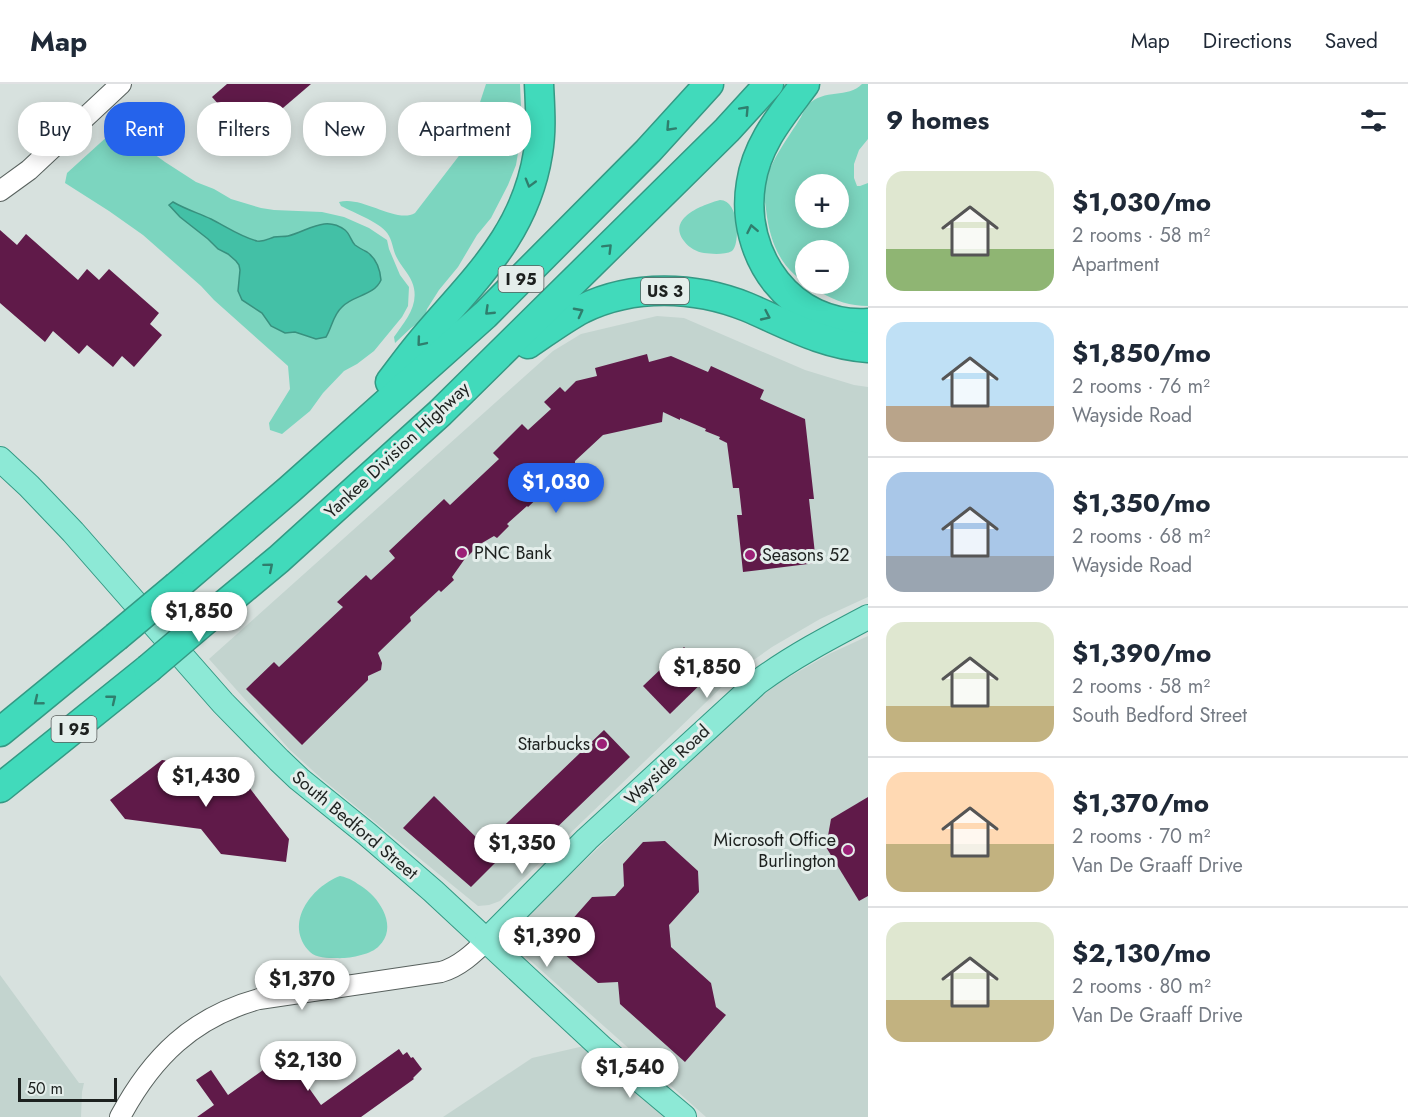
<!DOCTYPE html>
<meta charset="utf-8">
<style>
:root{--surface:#fff;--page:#f2f2f3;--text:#1f2937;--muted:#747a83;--line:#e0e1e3;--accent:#2563eb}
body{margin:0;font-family:Jost,sans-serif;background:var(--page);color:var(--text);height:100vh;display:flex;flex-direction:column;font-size:22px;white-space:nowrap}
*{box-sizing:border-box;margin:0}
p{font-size:20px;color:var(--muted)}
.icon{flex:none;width:33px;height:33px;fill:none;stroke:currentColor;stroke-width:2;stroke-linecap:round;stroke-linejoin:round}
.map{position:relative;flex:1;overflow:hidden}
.details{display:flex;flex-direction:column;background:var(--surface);width:540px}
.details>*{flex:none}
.banner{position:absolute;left:18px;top:18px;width:570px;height:54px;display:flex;gap:12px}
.buttons{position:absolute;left:795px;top:90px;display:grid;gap:12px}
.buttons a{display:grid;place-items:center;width:54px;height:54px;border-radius:50%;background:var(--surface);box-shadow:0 3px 15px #0003;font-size:30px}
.scale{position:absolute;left:18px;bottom:15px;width:99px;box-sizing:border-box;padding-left:6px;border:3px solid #1d211f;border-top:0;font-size:16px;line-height:21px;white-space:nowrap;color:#1d211f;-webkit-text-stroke:4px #e4eeeb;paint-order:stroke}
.price{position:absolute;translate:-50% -51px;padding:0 14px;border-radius:21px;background:#fff;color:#222;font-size:20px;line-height:39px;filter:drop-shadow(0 2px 3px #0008)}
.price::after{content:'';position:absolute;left:50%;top:36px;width:18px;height:14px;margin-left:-9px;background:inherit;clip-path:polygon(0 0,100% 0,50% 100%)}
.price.active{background:var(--accent);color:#fff}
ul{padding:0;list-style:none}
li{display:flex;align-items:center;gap:18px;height:150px;padding:0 18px}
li+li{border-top:2px solid var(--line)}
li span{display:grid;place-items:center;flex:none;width:168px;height:120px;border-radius:18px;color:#555}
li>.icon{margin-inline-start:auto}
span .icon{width:72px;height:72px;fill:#fffc;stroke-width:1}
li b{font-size:26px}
h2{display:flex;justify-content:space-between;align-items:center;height:72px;padding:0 18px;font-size:26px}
.chip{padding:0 21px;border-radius:24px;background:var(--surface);box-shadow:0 3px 15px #0003;font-size:21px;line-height:54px}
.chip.active{background:var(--accent);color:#fff}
header{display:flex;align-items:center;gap:36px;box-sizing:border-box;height:84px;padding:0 30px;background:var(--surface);border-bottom:2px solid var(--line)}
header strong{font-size:28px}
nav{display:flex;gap:33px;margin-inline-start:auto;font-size:21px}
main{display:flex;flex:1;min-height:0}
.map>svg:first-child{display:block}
</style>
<header>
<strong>Map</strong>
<nav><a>Map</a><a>Directions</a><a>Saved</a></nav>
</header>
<main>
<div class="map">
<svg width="868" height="1033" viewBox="0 0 868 1033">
<rect width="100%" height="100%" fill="#d7e1de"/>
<g fill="#c3d4cf">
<polygon points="657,232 684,234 805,286 854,301 868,303 868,513 820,535 772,563 748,580 729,596 500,817 489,821 478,822 322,695 290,666 209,575 553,267 581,250"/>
<polygon points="868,552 868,1033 706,1033 524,871 519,862 517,853 520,838 763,608 829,570"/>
<polygon points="0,891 79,999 84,999 82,1008 81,1033 0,1033"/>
<polygon points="584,962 666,1033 443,1033 532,974"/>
</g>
<g fill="#7cd5bf" fill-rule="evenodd">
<path d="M486,0H520L522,45L516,81L508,101L491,134L477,151L458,183L439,206L427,225L425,234L411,244L395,259L394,253C405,237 421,220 412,198C409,190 401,182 397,174C393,167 393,159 389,152C383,139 354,129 341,122L339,118C362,111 396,140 415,129L465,64Z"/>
<path d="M862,0H868V55L859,66L854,80V94L857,102H860L868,99V222C850,222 836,217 820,208C787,191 773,170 767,133C766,124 764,115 764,106C766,82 789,53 801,33C803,29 805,24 808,21C824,4 848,15 862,0ZM806,100H838V134H806ZM806,166H838V200H806Z"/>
<polygon points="118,48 128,51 165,78 196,98 214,105 231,115 261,124 274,126 322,128 344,133 369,144 387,156 389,165 400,191 409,203 408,222 402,233 374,267 357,280 344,287 323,309 310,327 282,350 270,346 269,339 290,305 288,282 214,216 201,202 143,151 109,127 65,99 67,89 110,50"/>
<path d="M720,116C740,116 740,162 732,167C725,171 711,170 704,169C697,168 689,164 684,157C667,134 702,121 720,116Z"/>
<path d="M340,792C350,794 355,798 364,804C381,816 398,844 379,862C371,871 347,875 336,874C328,874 316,874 310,868C283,840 311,803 340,792Z"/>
</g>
<path fill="#43c0a6" stroke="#38907e" stroke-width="1.5" d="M173,118C185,125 198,129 211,135C225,142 241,153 257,157C264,158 268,155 274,153C279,152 284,153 288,152C308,147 325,131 345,146C350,150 351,157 355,161C359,164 363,166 367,168C377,175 380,185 381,196C374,212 353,211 342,223C333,231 332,243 326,253L316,255L295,248L285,249L271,242L262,229L242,216L238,207L240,186L239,181L236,177L228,170L218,165L208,155L180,133L169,121Z"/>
<g fill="#601a49">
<polygon points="227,0 311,0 248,54 212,13"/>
<polygon points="0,146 17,161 26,150 78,196 87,185 99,196 109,185 159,229 150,240 162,251 134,283 122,272 113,283 87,261 79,270 53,247 45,258 0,219"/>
<polygon points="647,270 649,278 671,272 708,288 711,282 764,306 760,315 805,335 814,415 809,415 816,479 743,488 737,431 742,431 739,404 733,404 727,359 719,355 720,353 705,347 706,345 680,334 680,336 663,328 662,338 603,351 575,377 575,379 528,423 527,422 507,440 509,442 497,454 494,452 482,459 473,467 464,476 452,493 454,496 441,508 439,506 410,533 411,537 378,569 382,579 381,586 368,592 368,596 302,661 246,605 274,578 279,583 343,523 337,518 366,491 371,496 395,474 389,467 444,415 450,421 499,375 493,369 522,340 528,346 551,325 544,318 560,303 565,308 576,297 597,292 595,284"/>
<polygon points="684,563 711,590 670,630 643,602"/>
<polygon points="604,646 630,673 521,778 509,765 471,803 403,744 434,712 484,761"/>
<polygon points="162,676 235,685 289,755 286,778 221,770 201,745 125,735 110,716"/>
<polygon points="868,713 868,812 859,817 826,763 831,735"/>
<polygon points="665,757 698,787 699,808 669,841 671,863 711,899 716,923 726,931 685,978 620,920 618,898 598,899 563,869 562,847 592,813 615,812 624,802 623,780 643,758"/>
<polygon points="399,965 403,971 407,968 411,974 413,973 422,985 413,994 414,995 361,1033 197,1033 214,1021 196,996 211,986 228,1011 277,976 283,984 287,980 292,987 294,986 298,991 299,990 321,1021"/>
</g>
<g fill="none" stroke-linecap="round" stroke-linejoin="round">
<defs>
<g id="minor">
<polyline points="0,107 29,86 121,0"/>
<path d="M120,1033C152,973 193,933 259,915L441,888C459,883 474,869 487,856"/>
</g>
<g id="major">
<polyline points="0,375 29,402 73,448 223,619 279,676 299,695 367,750 433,807 603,965 684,1033"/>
<path d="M487,856L587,755L758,598C792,573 830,553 868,533"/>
</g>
<g id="highway">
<path d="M805,0C782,31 757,59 751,99C739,171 791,244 868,239"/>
<path d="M528,260C546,248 563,235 582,225C633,200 695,202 747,223C787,240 823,261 868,264"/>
<path d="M390,298C400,285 410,271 421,258C472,197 525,152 538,69C542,46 540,23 539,0"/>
<polyline points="177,502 290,405 485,231 648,67 709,0"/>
<polyline points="208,534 279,475 440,329 727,46 769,0"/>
<polyline points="0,648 116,553"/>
<polyline points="0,704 148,585"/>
</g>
</defs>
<use href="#minor" stroke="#58615e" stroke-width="22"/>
<use href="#major" stroke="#349984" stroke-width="26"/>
<use href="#highway" stroke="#349984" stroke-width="31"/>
<use href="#minor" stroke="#fff" stroke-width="20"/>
<use href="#major" stroke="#8de9d6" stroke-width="24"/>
<use href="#highway" stroke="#41dabb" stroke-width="28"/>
<defs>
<g id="highway-bridge">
<polyline points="116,553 177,502"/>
<polyline points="148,585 208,534"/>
</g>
</defs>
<use href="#highway-bridge" stroke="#349984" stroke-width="31" stroke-linecap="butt"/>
<use href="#highway-bridge" stroke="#41dabb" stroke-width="28"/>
</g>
<defs><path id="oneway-chevron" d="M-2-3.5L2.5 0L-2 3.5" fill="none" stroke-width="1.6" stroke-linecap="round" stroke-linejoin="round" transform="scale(1.5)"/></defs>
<g stroke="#2f7e6d">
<use href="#oneway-chevron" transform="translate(745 26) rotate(-47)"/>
<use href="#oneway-chevron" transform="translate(670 43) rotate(133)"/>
<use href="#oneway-chevron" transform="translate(530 99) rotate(106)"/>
<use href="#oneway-chevron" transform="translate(752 145) rotate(-101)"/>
<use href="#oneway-chevron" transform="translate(608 164) rotate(-45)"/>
<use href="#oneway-chevron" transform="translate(489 227) rotate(136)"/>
<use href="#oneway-chevron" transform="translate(579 228) rotate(-28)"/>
<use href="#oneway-chevron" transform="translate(766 232) rotate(25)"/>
<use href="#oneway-chevron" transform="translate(421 258) rotate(130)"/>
<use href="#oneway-chevron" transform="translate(269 483) rotate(-40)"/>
<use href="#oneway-chevron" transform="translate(112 615) rotate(-39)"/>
<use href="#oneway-chevron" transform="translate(38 617) rotate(141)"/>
</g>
<g fill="#9b1f76" stroke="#e4eeeb" stroke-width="2">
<circle cx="462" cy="469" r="6"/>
<circle cx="750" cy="471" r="6"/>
<circle cx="602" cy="660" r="6"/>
<circle cx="848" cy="766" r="6"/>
</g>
<g text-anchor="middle" stroke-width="6" stroke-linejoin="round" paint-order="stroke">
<g fill="#e4eeeb" stroke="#595e5c" stroke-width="1.5">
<rect x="498.5" y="182" width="45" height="26" rx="4.5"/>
<rect x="641" y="194" width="48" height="26" rx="4.5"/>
<rect x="51.5" y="632" width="45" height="26" rx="4.5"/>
</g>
<g font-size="16" font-weight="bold" fill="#1d211f">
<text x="521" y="201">I 95</text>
<text x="665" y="213">US 3</text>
<text x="74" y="651">I 95</text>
</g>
<g font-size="18" fill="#1d211f" stroke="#e4eeeb">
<text transform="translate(397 366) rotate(-43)" y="6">Yankee Division Highway</text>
<text transform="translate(667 681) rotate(-43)" y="6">Wayside Road</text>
<text transform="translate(355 741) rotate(40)" y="6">South Bedford Street</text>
</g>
<g font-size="18" fill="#1d211f" stroke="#e4eeeb" text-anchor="start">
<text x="474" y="475">PNC Bank</text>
<text x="762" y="477">Seasons 52</text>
<text x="590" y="666" text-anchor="end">Starbucks</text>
<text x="836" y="762" text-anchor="end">Microsoft Office<tspan x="836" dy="21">Burlington</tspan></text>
</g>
</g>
</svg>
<div class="buttons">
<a>+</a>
<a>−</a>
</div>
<div class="scale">50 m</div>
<b class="price active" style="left:556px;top:430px">$1,030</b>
<b class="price" style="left:199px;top:559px">$1,850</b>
<b class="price" style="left:707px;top:615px">$1,850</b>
<b class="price" style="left:206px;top:724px">$1,430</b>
<b class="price" style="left:522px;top:791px">$1,350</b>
<b class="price" style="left:547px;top:884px">$1,390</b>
<b class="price" style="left:302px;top:927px">$1,370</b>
<b class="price" style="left:308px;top:1008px">$2,130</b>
<b class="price" style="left:630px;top:1015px">$1,540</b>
<div class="banner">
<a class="chip">Buy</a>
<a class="chip active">Rent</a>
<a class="chip">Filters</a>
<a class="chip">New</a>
<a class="chip">Apartment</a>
</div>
</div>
<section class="details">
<h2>9 homes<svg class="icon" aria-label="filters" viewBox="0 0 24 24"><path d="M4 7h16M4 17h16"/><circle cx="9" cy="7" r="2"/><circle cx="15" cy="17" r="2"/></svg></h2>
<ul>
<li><span style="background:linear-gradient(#dfe7d0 65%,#8fb573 0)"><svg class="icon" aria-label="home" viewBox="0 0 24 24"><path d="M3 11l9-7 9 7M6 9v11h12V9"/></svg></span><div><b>$1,030/mo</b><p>2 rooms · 58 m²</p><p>Apartment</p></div></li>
<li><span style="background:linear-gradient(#bfe0f5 70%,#b9a48a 0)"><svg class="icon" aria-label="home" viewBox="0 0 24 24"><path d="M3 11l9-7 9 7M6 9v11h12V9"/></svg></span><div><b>$1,850/mo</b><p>2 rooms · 76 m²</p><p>Wayside Road</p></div></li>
<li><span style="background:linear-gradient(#a9c7e8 70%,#9aa5b1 0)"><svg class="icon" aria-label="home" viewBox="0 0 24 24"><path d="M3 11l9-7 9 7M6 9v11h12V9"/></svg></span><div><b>$1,350/mo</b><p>2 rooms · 68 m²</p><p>Wayside Road</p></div></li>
<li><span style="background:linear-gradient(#dfe7d0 70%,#c2b280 0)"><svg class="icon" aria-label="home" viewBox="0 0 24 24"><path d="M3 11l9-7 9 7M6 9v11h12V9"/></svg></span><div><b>$1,390/mo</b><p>2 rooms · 58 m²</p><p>South Bedford Street</p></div></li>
<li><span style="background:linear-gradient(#ffd9b3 60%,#c2b280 0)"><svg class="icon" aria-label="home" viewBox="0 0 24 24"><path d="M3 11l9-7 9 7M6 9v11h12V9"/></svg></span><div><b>$1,370/mo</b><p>2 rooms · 70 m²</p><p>Van De Graaff Drive</p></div></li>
<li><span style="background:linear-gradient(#dfe7d0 65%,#c2b280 0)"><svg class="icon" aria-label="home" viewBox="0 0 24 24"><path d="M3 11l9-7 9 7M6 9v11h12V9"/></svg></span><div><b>$2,130/mo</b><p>2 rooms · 80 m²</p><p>Van De Graaff Drive</p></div></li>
</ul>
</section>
</main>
